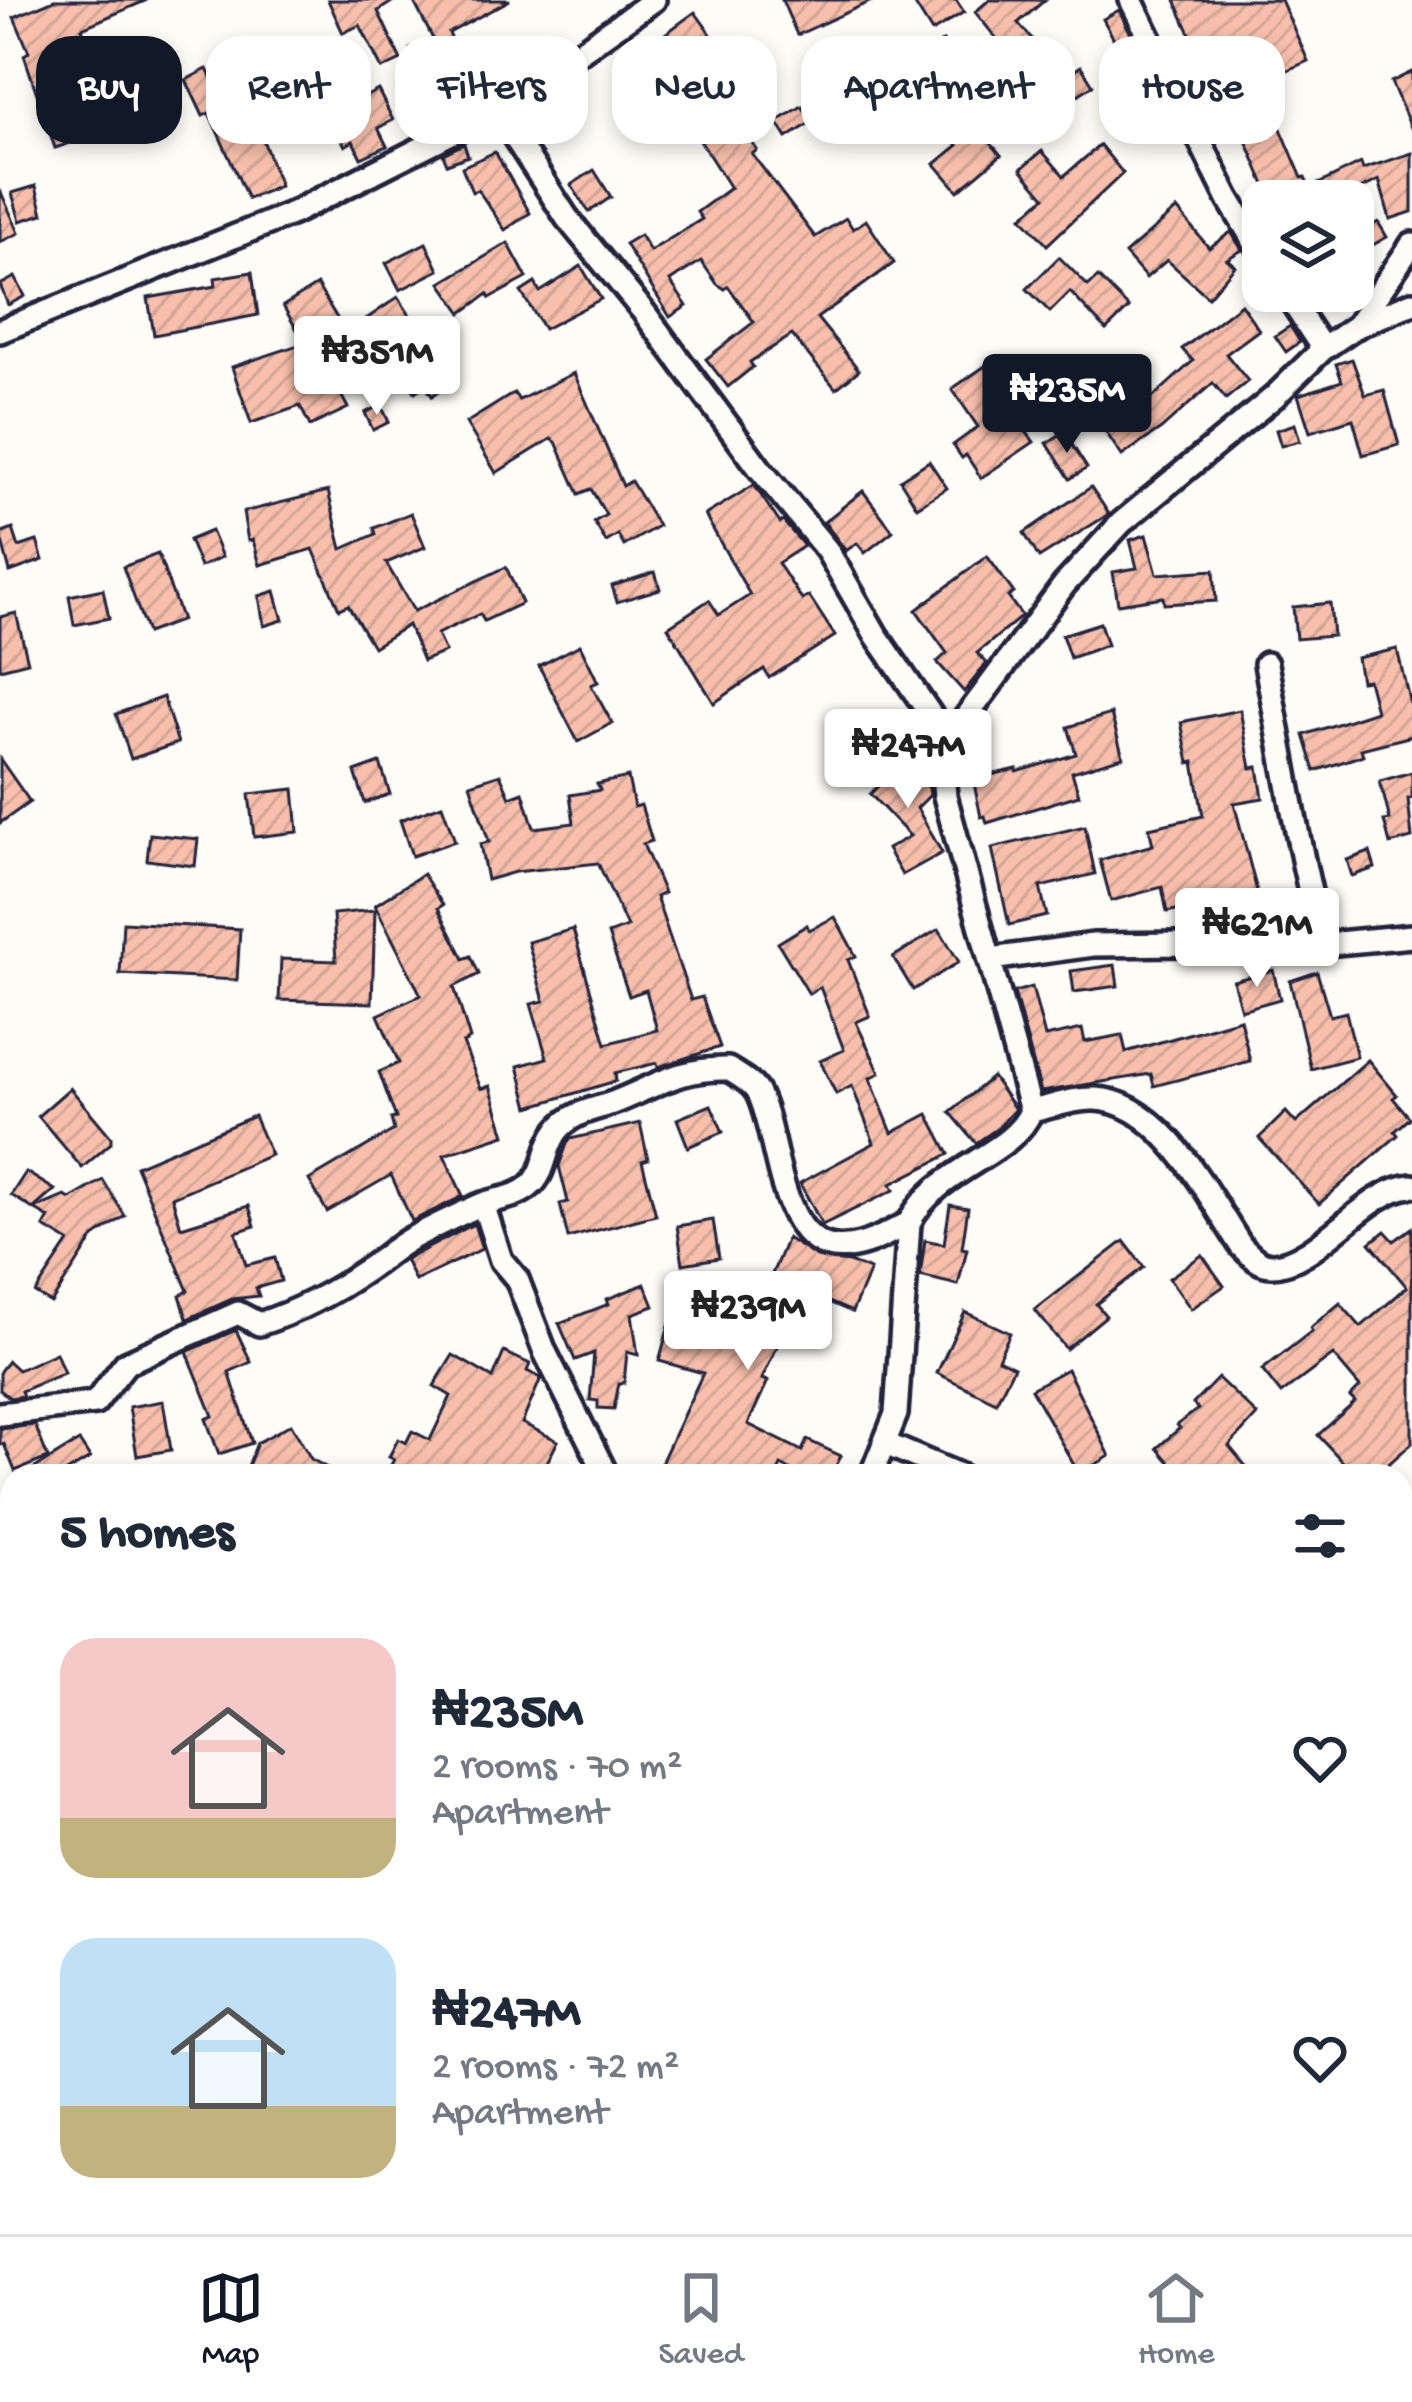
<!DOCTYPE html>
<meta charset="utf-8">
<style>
:root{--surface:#fff;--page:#f6f6f7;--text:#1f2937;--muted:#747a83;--line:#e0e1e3;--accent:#111827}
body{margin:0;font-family:"Gochi Hand",sans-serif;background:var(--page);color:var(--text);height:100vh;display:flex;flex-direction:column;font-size:45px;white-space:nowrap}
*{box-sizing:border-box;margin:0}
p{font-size:39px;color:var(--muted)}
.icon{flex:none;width:66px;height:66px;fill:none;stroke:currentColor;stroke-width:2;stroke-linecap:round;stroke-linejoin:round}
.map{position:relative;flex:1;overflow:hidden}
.side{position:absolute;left:0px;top:1464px;width:1413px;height:771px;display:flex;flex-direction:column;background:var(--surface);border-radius:36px 36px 0 0;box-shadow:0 6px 18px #0003}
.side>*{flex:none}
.hud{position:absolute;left:36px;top:36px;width:1341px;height:108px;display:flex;gap:24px}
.controls{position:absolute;left:1242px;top:180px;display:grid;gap:24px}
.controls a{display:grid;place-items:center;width:132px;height:132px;border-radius:24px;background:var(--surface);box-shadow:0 6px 18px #0003;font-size:60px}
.price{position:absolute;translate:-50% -102px;padding:0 27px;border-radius:12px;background:#fff;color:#222;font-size:39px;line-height:78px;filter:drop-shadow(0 3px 6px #0008)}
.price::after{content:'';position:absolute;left:50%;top:72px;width:36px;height:27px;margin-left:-18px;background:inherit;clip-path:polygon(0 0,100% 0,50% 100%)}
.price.selected{background:var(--accent);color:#fff}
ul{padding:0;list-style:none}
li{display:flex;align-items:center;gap:36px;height:300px;padding:0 60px}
li span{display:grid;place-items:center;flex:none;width:336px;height:240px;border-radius:36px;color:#555}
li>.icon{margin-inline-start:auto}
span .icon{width:144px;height:144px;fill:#fffc;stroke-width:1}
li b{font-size:51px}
h2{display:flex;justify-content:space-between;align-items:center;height:144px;padding:0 60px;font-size:51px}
.chip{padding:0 42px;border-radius:36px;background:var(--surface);box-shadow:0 6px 18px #0003;font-size:42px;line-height:108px}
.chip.selected{background:var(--accent);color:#fff}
.dock{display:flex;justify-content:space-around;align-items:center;height:168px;border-top:3px solid var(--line);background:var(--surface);font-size:33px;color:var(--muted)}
.dock a{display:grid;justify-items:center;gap:6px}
.dock .selected{color:var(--accent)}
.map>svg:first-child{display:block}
</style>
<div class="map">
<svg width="1412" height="2234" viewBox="0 0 1412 2234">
<defs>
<pattern id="building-hatch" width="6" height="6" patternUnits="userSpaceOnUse" patternTransform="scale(3)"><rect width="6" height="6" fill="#f7bfac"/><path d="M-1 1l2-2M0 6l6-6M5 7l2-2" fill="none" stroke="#d3a495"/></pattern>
</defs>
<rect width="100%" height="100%" fill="#fdfcf7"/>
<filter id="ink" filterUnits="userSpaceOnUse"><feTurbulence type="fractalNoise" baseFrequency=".00833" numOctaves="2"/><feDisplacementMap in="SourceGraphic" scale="24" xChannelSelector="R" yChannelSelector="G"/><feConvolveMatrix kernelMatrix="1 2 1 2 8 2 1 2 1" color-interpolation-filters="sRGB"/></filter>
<g filter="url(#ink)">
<g fill="url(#building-hatch)" stroke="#22223b" stroke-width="3">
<polygon points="54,0 147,0 82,28 104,94 124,87 135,122 55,148 24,55 29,52 14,17"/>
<polygon points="328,0 395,0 378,11 401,60 382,69 360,25 343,33"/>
<polygon points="413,0 510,0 449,33 470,85 431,101 410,49 433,39"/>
<polygon points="782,0 874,0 797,35"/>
<polygon points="912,0 956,0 964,12 932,32"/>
<polygon points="989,0 1045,0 1018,23 1057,67 1063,63 1069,74 1081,66 1093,85 1043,118 1019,82 972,121 1001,155 958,191 935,164 958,145 929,110 947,94 920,60 943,41 970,75 997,52 995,49 1001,44 975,12"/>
<polygon points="1175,0 1281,0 1308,61 1276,75 1261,41 1205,67"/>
<polygon points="1119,10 1138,48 1123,56 1103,19"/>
<polygon points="695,12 720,47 661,90 636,55"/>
<polygon points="207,69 216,87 232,79 260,132 280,186 248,199 209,113 203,116 186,80"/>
<polygon points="1412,72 1412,130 1391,82"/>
<polygon points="378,90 393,120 378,128 387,146 361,158 353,141 345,146 329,116"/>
<polygon points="802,106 812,122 787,138 777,122"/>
<polygon points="1273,110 1302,178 1305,177 1310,188 1361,163 1363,169 1412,153 1412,212 1390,219 1379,180 1336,201 1272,201 1239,124"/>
<polygon points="734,116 757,150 752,154 815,237 846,218 853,229 866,220 894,263 817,318 859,370 836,389 792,335 750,362 753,367 728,387 706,359 754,322 728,286 725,289 717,284 701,261 670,281 687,306 670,317 625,244 640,235 650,251 702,219 697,212 730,188 699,139"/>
<polygon points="464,144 468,156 447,164 443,154"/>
<polygon points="1100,145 1123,173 1047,245 1022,217 1045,197 1021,169 1042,151 1064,176"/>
<polygon points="495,152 530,213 505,230 478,190 472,192 462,167"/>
<polygon points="594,170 611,197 589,212 571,185"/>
<polygon points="36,186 43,214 20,221 12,193"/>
<polygon points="0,190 19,233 0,242"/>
<polygon points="1177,209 1209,248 1231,232 1242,250 1227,259 1235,266 1208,297 1167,260 1146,278 1125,254"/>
<polygon points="1378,222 1387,237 1362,251 1353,237"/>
<polygon points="426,243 439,270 400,290 386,263"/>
<polygon points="508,243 527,278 490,298 488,294 462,313 441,283"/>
<polygon points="1059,257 1088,286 1098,277 1129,308 1106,330 1070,292 1050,312 1027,289"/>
<polygon points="581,266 601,299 544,329 521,292 535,283 540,292"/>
<polygon points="252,272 258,315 154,335 148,298 216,286 215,278"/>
<polygon points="15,277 25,296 8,305 0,285"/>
<polygon points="317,285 346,333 398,297 447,371 440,375 447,386 432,396 425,385 415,392 391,356 337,387 348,408 310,426 300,406 251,423 232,367 305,343 283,306"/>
<polygon points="1241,304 1259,330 1226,354 1248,381 1226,399 1213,383 1161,429 1122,456 1105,431 1150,400 1193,361 1182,349"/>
<polygon points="1290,326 1300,342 1286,352 1275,336"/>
<polygon points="1352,359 1365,395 1384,390 1399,445 1363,455 1353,419 1310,432 1298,395 1342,381 1336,364"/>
<polygon points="985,366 1004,394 1000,397 1034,442 981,478 966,455 962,458 953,445 978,427 952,389"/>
<polygon points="574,373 623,486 631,481 658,526 624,546 618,535 606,542 594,522 606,515 591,489 579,494 556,442 551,439 496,473 466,423 514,393 519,400"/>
<polygon points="381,405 389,422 373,430 365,413"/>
<polygon points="1295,424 1300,441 1281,446 1276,430"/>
<polygon points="1064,432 1087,468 1070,479 1047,443"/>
<polygon points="929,461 947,488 917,507 900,480"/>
<polygon points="754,485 780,523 783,521 804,546 778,563 802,600 809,596 835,636 769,678 764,669 714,703 668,627 709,600 719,615 750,595 705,515"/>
<polygon points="1091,487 1109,514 1039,558 1024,533"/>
<polygon points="328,491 342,549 376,534 374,528 411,513 425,547 386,563 414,611 506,567 522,603 484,621 480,614 437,634 445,652 423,661 408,625 373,647 348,605 339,609 313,549 260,565 253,540 248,541 243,512"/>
<polygon points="863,491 893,531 865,553 857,543 846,551 824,522"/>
<polygon points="13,529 19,547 37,541 43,560 10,572 0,534"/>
<polygon points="211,531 222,557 200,567 189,540"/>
<polygon points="1146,535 1157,574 1214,570 1216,601 1164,604 1163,597 1118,604 1113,572 1137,568 1130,540"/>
<polygon points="158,554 182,620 147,633 123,567"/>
<polygon points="987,556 1014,593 1008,597 1022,616 977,653 987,663 964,692 937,662 947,653 916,610"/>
<polygon points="655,572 660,589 617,602 612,586"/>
<polygon points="103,589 109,618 74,625 69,596"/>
<polygon points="275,591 283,620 264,626 259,596"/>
<polygon points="1330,603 1333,636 1296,639 1293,607"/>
<polygon points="16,613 28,662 0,669 0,617"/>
<polygon points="1100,623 1107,645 1070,658 1062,635"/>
<polygon points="580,645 598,682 591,685 612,723 578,742 539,666"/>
<polygon points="1397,649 1412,712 1412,736 1361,749 1363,755 1315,771 1304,735 1376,711 1368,680 1361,681 1357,658"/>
<polygon points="163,697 178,743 131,759 116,714"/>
<polygon points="1240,710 1251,768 1258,767 1263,798 1234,803 1263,914 1230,923 1224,900 1167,912 1162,887 1111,901 1100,860 1153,845 1149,828 1203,816 1194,762 1189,763 1181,722"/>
<polygon points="1111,714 1123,757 1072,772 1079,795 987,823 985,816 981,817 973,779 1017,769 1017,772 1076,754 1068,727"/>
<polygon points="920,741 926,749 927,763 914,772 929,788 930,795 917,808 942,853 902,875 887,849 910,836 870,794 907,758 904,753"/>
<polygon points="0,759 30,802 0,823"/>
<polygon points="380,763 390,794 365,803 355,772"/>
<polygon points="1412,772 1412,798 1408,799 1412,838 1390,844 1384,821 1390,820 1380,781"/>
<polygon points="500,774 510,797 523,792 534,828 574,823 570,795 600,790 597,784 628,777 634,807 641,805 652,841 643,844 664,893 656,897 691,1000 702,997 720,1047 658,1067 657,1063 615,1073 616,1081 529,1107 518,1066 547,1058 531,1004 544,1001 528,942 573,929 606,1044 657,1030 646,990 629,996 608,934 627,927 598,863 515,872 487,880 480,844 489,842 470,784"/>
<polygon points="294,789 298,832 254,837 249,794"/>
<polygon points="442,805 455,841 412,856 400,820"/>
<polygon points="1085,826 1095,874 1040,887 1047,916 1009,925 992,848"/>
<polygon points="150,834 198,839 195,866 147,860"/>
<polygon points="1370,852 1375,868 1352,876 1347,860"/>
<polygon points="423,874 443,905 438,908 464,959 471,956 479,974 454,987 470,1039 463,1043 481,1089 490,1086 505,1135 444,1155 463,1196 412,1221 391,1175 327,1212 309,1180 394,1130 391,1119 396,1118 379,1072 399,1063 378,1015 421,995 375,905"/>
<polygon points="375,910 372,1003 279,1000 281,959 336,961 333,914"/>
<polygon points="835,917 856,956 848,960 870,1016 856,1022 880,1073 870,1078 892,1133 928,1114 949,1154 891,1184 894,1190 822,1225 800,1183 874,1143 852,1086 836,1094 820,1061 844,1050 820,987 809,994 778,943 807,925 809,930"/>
<polygon points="123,922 240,929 237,980 120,974"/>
<polygon points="939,929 959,962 913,990 893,957"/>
<polygon points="1115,965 1118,986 1074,992 1071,971"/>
<polygon points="1273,970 1280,999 1241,1010 1233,981"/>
<polygon points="1317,972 1330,1016 1346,1012 1357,1057 1311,1069 1290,981"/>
<polygon points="1032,987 1045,1037 1082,1029 1085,1042 1122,1035 1126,1052 1240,1019 1250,1061 1154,1086 1151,1074 1041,1092 1014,992"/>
<polygon points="1368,1060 1397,1095 1393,1098 1410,1118 1395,1131 1398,1135 1319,1204 1259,1138 1286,1112 1296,1123"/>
<polygon points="992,1077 1015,1109 998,1128 976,1143 950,1112"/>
<polygon points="70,1088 111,1137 111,1143 82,1168 38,1116"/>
<polygon points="711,1105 723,1132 688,1147 677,1119"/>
<polygon points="254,1116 271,1155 172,1197 181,1227 249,1206 255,1226 236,1232 246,1265 275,1258 281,1281 256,1288 259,1296 232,1299 187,1319 180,1295 188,1291 136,1166"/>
<polygon points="640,1123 648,1159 642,1161 656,1215 568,1238 560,1204 568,1202 559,1166 567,1144 570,1139"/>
<polygon points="26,1172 55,1190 33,1209 11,1195"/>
<polygon points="103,1180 125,1216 94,1237 51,1303 35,1293 69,1242 44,1227 49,1218 34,1209 65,1196 70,1199"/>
<polygon points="950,1205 968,1208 962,1248 967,1249 958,1285 920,1276 925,1240 944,1244"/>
<polygon points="713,1220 719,1258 683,1264 677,1226"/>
<polygon points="474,1224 482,1249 415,1281 405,1260"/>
<polygon points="1412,1228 1412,1443 1375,1476 1356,1476 1318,1435 1355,1402 1350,1397 1360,1387 1333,1355 1281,1394 1262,1370 1312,1331 1310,1328 1340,1303 1361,1327 1407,1287 1370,1243 1385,1231 1394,1241"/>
<polygon points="787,1238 817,1257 849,1262 870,1270 852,1312 803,1291 762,1379 768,1381 748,1424 802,1451 807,1440 841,1456 831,1476 802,1476 781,1465 776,1476 750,1476 738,1470 736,1476 655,1476 703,1373 659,1361 674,1308 729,1324 743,1293 761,1301"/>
<polygon points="1124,1241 1144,1267 1096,1304 1106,1316 1066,1349 1035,1310"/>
<polygon points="1202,1255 1224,1286 1191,1309 1169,1278"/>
<polygon points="645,1284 654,1306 632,1314 638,1355 627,1352 624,1383 619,1383 614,1409 598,1408 598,1401 590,1400 594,1353 575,1360 559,1323 609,1304 607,1299"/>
<polygon points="965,1312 1010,1333 998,1359 1014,1367 996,1402 937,1373"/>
<polygon points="236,1330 251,1362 229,1372 252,1443 219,1454 206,1419 213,1416 187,1352"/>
<polygon points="504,1352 530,1364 527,1371 541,1378 522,1423 558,1441 540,1476 390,1476 394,1467 391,1465 394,1459 389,1457 398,1439 406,1443 412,1431 430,1440 451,1396 434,1386 453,1355 493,1378"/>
<polygon points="56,1353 64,1373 21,1391 23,1396 10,1398 0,1390 0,1371 8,1361 18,1370"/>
<polygon points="1067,1369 1110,1456 1079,1474 1031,1389"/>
<polygon points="1218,1378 1257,1415 1229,1446 1254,1476 1181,1476 1157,1448 1180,1428 1177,1425 1198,1409 1193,1404"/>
<polygon points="163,1401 171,1450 137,1456 129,1407"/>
<polygon points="291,1424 311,1459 342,1476 244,1476 257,1443"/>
<polygon points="35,1425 48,1458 15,1471 4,1444 0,1445 0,1429"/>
<polygon points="79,1441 90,1458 60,1476 22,1476"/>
</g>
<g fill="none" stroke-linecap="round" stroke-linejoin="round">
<defs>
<g id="street">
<polyline points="1131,0 1228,198 1263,256"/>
<path d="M497,110L567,218L643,311L760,469L827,550L876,635L939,727L945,796L1031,1111C1013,1156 935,1168 909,1223L896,1414L871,1476"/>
<polyline points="1285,291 1323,349"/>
<polyline points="1356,327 1412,244"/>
<polyline points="0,331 293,213 497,110 654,0"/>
<path d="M1266,664C1284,760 1298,850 1323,944"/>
<polyline points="941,738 961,724 1064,585 1121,523 1274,397 1323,349 1355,327 1412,303"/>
<polyline points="991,959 1093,945 1183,944 1252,951 1412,936"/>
<path d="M1031,1111C1051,1107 1074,1098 1095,1099C1162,1101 1209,1197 1241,1246C1250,1255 1259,1265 1272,1265C1318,1264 1365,1189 1412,1186"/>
<polyline points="483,1204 501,1260 517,1279 545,1352 607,1476"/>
<path d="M0,1414L95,1403L126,1363L238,1313L259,1324C296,1312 334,1292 366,1270C382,1260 395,1247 412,1238C433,1227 456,1216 478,1206C496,1198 515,1199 530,1186C547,1172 544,1147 558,1130C574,1111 594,1110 615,1102C658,1085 679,1068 728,1069C738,1075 751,1082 757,1092C780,1133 776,1256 848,1247C870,1245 890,1232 909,1223"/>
<polyline points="886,1444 961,1476"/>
<polyline points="1401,1532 1412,1523"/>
<polyline points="0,1715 12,1704"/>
<polyline points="1401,1846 1412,1860"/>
<polyline points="0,2005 12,2015"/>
<polyline points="1401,2201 1412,2195"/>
<polyline points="732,2223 755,2234"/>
<polyline points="1348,2223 1363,2223"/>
<polyline points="348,2234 351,2223"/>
<polyline points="892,2234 897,2223"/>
</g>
</defs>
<use href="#street" stroke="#22223b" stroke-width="30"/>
<use href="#street" stroke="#fdfcf7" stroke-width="21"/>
</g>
</g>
</svg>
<div class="controls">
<a><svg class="icon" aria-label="layers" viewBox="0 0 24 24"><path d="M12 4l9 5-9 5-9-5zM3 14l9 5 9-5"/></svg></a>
</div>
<b class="price" style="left:377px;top:418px">₦351M</b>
<b class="price selected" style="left:1067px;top:456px">₦235M</b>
<b class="price" style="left:908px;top:811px">₦247M</b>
<b class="price" style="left:1257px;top:990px">₦621M</b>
<b class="price" style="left:748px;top:1373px">₦239M</b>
<div class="hud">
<a class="chip selected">Buy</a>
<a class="chip">Rent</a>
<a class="chip">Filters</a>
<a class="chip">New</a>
<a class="chip">Apartment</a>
<a class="chip">House</a>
</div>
<section class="side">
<h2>5 homes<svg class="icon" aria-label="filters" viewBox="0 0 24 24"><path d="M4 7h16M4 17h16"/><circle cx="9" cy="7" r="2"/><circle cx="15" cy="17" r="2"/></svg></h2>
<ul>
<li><span style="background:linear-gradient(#f6c9c9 75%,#c2b280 0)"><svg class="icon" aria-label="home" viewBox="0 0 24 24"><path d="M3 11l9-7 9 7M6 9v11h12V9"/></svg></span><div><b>₦235M</b><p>2 rooms · 70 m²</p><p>Apartment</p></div><svg class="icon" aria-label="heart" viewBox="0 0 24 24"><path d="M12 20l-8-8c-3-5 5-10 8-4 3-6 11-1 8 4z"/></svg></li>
<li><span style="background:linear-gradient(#bfe0f5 70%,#c2b280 0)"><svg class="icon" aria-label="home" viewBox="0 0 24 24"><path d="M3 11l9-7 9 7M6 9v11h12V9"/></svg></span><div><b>₦247M</b><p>2 rooms · 72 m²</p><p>Apartment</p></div><svg class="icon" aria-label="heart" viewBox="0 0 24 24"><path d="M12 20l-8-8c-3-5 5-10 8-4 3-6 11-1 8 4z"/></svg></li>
</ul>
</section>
</div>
<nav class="dock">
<a class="selected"><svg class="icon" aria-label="map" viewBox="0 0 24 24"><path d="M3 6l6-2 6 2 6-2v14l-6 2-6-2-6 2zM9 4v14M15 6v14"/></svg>Map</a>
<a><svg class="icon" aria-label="saved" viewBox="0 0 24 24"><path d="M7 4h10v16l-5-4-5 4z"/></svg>Saved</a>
<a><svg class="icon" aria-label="home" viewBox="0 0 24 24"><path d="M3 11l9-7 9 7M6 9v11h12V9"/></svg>Home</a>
</nav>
